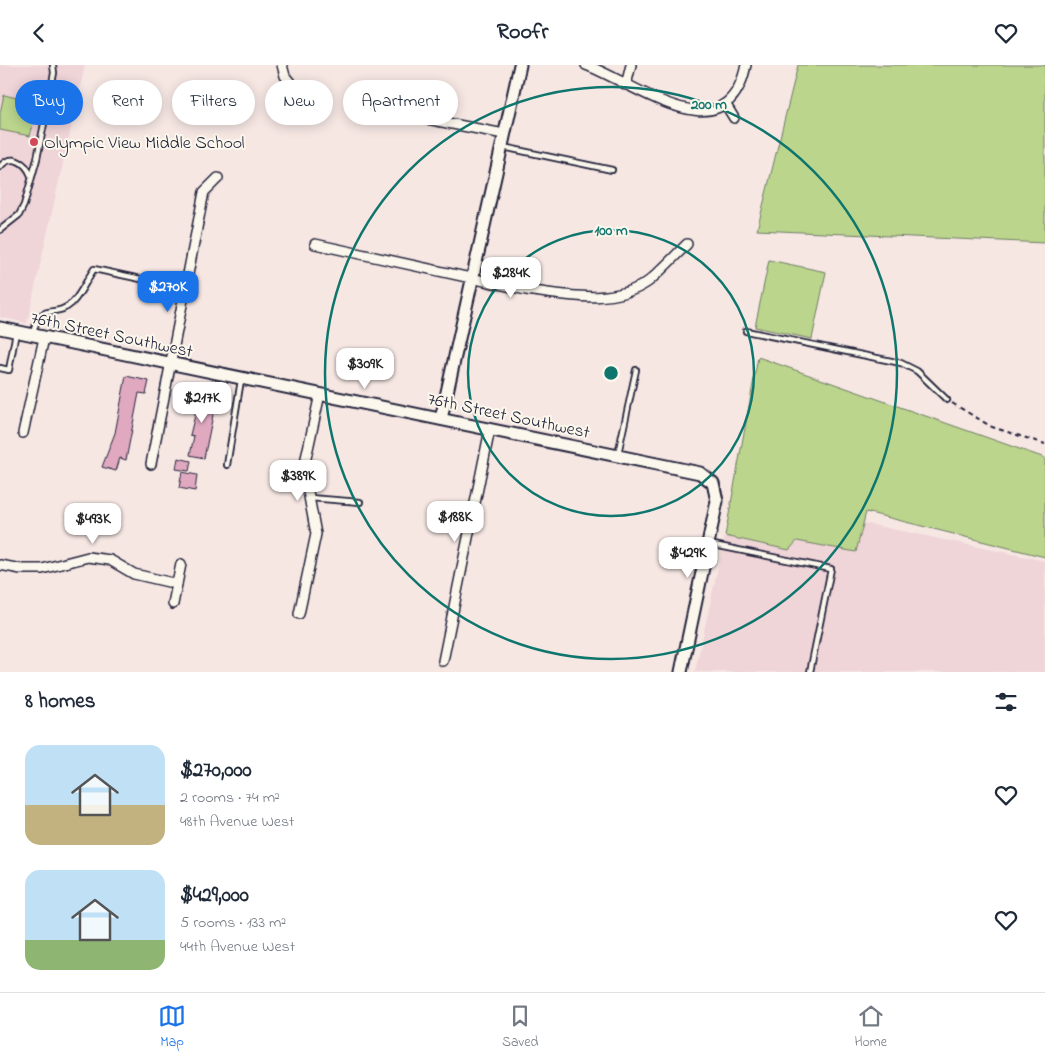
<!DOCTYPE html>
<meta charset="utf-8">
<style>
:root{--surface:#fff;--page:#f6f6f7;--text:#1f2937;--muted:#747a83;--line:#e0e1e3;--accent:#1a73e8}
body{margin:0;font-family:"Indie Flower",sans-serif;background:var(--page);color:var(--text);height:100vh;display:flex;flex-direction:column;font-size:19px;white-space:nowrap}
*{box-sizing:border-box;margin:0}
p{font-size:16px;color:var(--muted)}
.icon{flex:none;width:28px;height:28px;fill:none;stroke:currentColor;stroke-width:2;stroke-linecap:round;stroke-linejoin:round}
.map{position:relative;height:607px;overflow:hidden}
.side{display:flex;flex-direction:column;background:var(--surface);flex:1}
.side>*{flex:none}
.top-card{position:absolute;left:15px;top:15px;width:500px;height:45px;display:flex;gap:10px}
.price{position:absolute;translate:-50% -42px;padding:0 11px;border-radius:10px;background:#fff;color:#222;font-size:16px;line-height:32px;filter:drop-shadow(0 1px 2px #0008)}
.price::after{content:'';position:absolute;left:50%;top:30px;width:15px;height:11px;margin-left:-8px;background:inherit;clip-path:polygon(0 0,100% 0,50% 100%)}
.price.selected{background:var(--accent);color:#fff}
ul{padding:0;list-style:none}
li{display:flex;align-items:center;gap:15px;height:125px;padding:0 25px}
li span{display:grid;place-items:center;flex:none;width:140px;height:100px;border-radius:15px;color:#555}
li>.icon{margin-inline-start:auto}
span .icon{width:60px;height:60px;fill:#fffc;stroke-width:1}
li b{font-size:21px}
h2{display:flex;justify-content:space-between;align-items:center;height:60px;padding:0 25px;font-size:21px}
.pill{padding:0 18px;border-radius:22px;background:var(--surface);box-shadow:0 2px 12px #0003;font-size:18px;line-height:45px}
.pill.selected{background:var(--accent);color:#fff}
header{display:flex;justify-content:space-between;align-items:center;height:65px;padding:0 25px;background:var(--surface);font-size:22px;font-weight:700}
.dock{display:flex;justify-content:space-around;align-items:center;height:70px;border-top:1px solid var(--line);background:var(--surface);font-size:14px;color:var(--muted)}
.dock a{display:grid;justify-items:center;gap:2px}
.dock .selected{color:var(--accent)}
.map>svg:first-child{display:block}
</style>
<header><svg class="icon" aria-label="back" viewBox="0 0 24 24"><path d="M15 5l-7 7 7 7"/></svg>Roofr<svg class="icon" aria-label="heart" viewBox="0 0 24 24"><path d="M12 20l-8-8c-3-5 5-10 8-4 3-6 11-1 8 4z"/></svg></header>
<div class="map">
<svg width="1045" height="607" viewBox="0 0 1045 607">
<rect width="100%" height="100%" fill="#f6e7e3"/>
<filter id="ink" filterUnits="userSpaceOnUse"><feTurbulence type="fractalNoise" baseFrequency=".02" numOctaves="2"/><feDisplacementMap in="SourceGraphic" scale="10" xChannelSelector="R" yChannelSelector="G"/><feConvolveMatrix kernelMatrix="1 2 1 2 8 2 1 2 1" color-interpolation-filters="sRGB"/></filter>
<g filter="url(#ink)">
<g fill="#efd4d8">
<polygon points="0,0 85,0 27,258 0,252"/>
<polygon points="863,458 1045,496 1045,607 695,607 725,471 788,485 797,476 856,487"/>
</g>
<g fill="#bbd58c" stroke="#6e7c64">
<polygon points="798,0 1045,0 1045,178 757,165"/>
<polygon points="4,30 38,38 30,71 0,65 0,48"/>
<polygon points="769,195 826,207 812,274 755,262"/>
<polygon points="758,292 1045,393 1045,492 866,447 856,487 797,476 789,485 725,471"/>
</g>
<g fill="#e0a9c0" stroke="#22223b">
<polygon points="126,311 149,316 146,329 139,328 126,395 120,393 116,406 102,402 115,368"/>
<polygon points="198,327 217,331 204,393 190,390 194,371 190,370 198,338 196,338"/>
<polygon points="178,393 191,396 189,406 176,404"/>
<polygon points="182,407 197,410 195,426 179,423"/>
</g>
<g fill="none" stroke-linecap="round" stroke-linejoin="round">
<defs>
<g id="service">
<polyline points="503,82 612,105"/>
<path d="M0,102C11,88 26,97 31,111"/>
<polyline points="0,165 19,150 24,140 37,94 54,8 53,0"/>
<polyline points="746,266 901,298 917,306 947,335"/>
<path d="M33,269C40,234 54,255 72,238C81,229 87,214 94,204L150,216L163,214"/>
<polyline points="0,303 9,305 16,267"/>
<polyline points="618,389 636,305"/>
<polyline points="227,400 241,315"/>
<polyline points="310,433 360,437"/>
<polyline points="709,479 831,504 810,607"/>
</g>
<g id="minor">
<polyline points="282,0 285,11 302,32"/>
<path d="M586,0C635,18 727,93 746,0"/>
<polyline points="626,20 631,0"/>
<polyline points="726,40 734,53"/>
<polyline points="427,54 504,69"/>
<path d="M315,179L526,225C564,230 615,241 649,216C662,205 675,191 687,179"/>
<polyline points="23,368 44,273"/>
<polyline points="151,399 204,127 218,113"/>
<polyline points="0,500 21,504 42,504 88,492 110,495 134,509 177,519"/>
<polyline points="173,539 181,499"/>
<polyline points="299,549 316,469 307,421 306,393 320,329"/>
<polyline points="443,596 490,364"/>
</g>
<g id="tertiary">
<polyline points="0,263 700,408 713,418 717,436 681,607"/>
<polyline points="441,354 520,0"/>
</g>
</defs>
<use href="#service" stroke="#22223b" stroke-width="8"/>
<use href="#minor" stroke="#22223b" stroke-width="12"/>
<use href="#tertiary" stroke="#22223b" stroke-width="15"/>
<polyline stroke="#22223b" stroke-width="2" stroke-dasharray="5 4" stroke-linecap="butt" points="952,338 992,362 1045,379"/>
<use href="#service" stroke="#fbf7ec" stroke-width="4.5"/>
<use href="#minor" stroke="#fbf7ec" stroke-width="9"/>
<use href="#tertiary" stroke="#fbf7ec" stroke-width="11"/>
</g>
</g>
<g fill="none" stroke="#0f766e" stroke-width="2.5">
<circle cx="611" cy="308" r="143"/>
<circle cx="611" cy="308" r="286"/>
</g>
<circle fill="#d1495b" stroke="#fbf7ec" stroke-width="2" cx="34" cy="77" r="5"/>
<g text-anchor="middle" stroke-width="4" stroke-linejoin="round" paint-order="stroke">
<g font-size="18" fill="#22223b" stroke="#fbf7ec" text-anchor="start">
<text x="44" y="83">Olympic View Middle School</text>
</g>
<g font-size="18" fill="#22223b" stroke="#fbf7ec">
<text transform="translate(112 269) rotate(12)" y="6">76th Street Southwest</text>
<text transform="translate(509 350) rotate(12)" y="6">76th Street Southwest</text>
</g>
</g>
<circle cx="611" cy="308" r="8" fill="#0f766e" stroke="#fbf7ec" stroke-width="2.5"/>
<g font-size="15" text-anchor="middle" font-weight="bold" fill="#0f766e" stroke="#fbf7ec" stroke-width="4" stroke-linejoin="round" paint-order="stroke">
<text x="709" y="44">200 m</text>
<text x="611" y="170">100 m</text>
</g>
</svg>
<b class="price" style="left:511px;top:234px">$284K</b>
<b class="price selected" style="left:168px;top:248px">$270K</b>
<b class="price" style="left:365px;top:325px">$309K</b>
<b class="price" style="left:202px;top:359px">$217K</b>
<b class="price" style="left:298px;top:437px">$389K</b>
<b class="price" style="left:455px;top:478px">$188K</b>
<b class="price" style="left:93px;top:480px">$493K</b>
<b class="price" style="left:688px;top:514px">$429K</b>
<div class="top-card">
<a class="pill selected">Buy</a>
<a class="pill">Rent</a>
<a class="pill">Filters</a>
<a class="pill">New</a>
<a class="pill">Apartment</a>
</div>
</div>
<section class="side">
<h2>8 homes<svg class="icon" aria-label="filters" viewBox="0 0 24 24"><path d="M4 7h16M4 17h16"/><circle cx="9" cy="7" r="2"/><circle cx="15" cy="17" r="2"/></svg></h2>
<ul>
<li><span style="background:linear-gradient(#bfe0f5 60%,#c2b280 0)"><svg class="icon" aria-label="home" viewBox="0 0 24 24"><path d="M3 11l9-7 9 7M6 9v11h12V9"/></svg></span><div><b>$270,000</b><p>2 rooms · 74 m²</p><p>48th Avenue West</p></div><svg class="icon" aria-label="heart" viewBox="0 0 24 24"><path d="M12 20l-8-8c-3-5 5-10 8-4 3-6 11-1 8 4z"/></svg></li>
<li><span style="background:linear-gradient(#bfe0f5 70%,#8fb573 0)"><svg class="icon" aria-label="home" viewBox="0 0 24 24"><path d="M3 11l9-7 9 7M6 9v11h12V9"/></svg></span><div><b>$429,000</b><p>5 rooms · 133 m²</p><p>44th Avenue West</p></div><svg class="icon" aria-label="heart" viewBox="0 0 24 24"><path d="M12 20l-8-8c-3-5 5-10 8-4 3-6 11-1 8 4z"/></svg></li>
</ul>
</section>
<nav class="dock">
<a class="selected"><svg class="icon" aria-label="map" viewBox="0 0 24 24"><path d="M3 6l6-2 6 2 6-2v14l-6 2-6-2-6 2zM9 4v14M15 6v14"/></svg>Map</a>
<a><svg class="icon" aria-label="saved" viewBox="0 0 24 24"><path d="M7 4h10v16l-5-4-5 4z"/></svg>Saved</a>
<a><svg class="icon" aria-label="home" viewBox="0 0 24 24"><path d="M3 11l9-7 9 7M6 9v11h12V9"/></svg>Home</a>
</nav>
